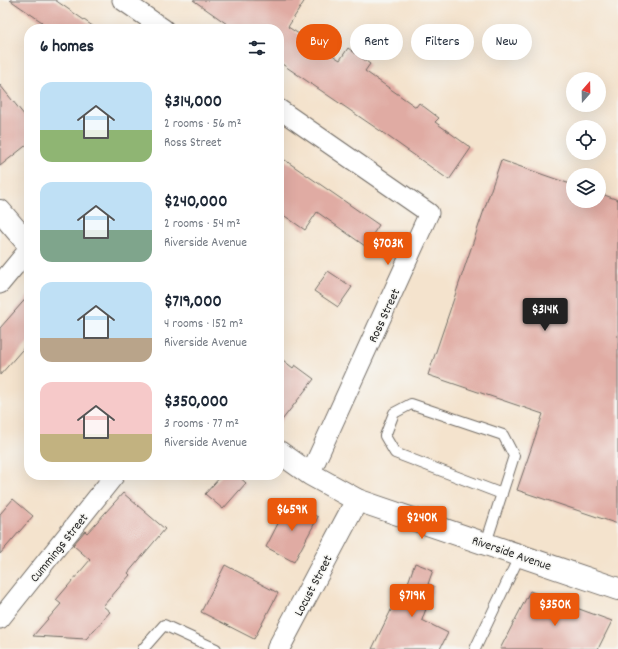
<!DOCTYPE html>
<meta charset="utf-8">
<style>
:root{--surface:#fff;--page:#f2f2f3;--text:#1f2937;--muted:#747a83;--accent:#ea580c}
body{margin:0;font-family:Dekko,sans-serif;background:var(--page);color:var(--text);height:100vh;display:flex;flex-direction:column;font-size:15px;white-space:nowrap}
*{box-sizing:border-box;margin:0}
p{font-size:13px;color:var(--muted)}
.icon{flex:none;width:22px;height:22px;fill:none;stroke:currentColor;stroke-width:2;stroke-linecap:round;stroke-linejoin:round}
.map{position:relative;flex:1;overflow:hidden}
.drawer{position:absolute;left:24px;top:24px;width:260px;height:456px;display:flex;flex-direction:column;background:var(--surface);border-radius:16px;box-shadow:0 4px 16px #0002}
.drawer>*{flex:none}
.banner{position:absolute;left:296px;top:24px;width:262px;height:36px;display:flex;gap:8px}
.needle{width:26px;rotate:20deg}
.buttons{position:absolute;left:566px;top:72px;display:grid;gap:8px}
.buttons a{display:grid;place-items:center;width:40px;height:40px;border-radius:50%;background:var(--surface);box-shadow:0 4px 16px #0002;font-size:20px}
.price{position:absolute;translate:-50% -34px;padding:0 9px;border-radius:4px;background:var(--accent);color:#fff;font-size:13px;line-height:26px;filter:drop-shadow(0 1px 2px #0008)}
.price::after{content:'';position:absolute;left:50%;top:24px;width:12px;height:9px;margin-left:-6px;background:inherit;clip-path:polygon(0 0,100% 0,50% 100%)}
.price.current{background:#222;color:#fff}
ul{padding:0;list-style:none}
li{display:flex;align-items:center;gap:12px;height:100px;padding:0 16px}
li span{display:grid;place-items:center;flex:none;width:112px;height:80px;border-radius:12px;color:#555}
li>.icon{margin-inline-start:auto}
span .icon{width:48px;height:48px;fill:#fffc;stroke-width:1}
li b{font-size:17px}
h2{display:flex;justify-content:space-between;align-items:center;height:48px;padding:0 16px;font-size:17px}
.pill{padding:0 14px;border-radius:18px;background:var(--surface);box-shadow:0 4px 16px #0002;font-size:14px;line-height:36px}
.pill.current{background:var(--accent);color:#fff}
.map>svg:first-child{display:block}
</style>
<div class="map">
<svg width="618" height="649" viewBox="0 0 618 649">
<rect width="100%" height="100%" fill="#f6f6f2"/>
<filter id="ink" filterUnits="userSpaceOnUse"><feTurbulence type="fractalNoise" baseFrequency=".025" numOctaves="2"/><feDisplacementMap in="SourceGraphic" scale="8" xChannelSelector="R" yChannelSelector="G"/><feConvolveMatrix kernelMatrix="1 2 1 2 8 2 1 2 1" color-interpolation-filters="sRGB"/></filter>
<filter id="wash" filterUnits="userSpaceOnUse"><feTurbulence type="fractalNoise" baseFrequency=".012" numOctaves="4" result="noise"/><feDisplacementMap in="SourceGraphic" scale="16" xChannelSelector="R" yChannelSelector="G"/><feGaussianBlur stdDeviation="0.9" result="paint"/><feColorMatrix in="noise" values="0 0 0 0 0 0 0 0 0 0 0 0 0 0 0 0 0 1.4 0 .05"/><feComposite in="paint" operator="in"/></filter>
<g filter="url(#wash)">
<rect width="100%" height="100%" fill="#f4e3cd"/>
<g id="blocks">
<g fill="#e0aba3">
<polygon points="10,0 55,0 97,29 38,29 42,22"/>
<polygon points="193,0 305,0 288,27 340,60 348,48 370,64 365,71 416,107 419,103 439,118 435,122 471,148 449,180 379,130 279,62 279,29 234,29"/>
<polygon points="0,85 29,121 29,143 0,166"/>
<polygon points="279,156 379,225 365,246 317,212 305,230 279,212"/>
<polygon points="501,160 573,185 573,201 599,201 599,193 618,200 618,524 517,490 543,414 428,375"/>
<polygon points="328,271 352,287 338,307 314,291"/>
<polygon points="29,295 29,342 0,375 0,328"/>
<polygon points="279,357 293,368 295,365 314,379 279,424"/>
<polygon points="222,475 237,475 246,483 223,509 205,494"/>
<polygon points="123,493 165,529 128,573 130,575 103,606 110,612 86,639 33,636 61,604 56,600 90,560 73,545 85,531 87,533"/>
<polygon points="13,499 33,516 0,554 0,514"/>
<polygon points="289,502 318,517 294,562 266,547"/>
<polygon points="415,563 433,570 428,584 434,586 422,620 448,633 440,649 372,649 393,606 399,608"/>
<polygon points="225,565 278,593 254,639 201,612"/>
<polygon points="530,591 612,621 598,649 500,649"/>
</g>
</g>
</g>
<g filter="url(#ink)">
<use href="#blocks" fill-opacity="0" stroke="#716b64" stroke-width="1"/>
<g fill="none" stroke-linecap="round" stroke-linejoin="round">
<defs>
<g id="service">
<polyline points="486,543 514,456 503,435 411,404 394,413 385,436 395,453 502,494"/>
<polyline points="143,649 164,625 216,649"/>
<polyline points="475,649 520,555"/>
</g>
<g id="minor">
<polyline points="122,0 164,29"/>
<polyline points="279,109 429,213 310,474"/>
<polyline points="0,284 29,249"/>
<polyline points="0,619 115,475"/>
</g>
<polyline id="tertiary" points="278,649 357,500"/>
<g id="secondary">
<polyline points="0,211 29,245"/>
<polyline points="279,452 310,474 357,500 618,589"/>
</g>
</defs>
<use href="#service" stroke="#716b64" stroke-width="12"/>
<use href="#minor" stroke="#716b64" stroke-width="21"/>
<use href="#tertiary" stroke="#716b64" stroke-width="24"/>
<use href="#secondary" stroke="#716b64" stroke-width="24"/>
<use href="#service" stroke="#fff" stroke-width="10"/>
<use href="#minor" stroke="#fff" stroke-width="19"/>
<use href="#tertiary" stroke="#fff" stroke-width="22"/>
<use href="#secondary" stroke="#fff" stroke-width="22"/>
</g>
</g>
<g text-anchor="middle" stroke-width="3" stroke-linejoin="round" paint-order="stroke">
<g font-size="13" fill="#2b2b2b" stroke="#f6f6f2">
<text transform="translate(383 315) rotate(-65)" y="5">Ross Street</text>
<text transform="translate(58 547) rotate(-51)" y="5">Cummings Street</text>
<text transform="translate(512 552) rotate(19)" y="5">Riverside Avenue</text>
<text transform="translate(312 585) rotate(-62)" y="5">Locust Street</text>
</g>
</g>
</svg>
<div class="buttons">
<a><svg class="needle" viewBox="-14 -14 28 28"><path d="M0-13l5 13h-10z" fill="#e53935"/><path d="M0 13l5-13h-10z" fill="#747a83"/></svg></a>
<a><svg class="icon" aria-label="locate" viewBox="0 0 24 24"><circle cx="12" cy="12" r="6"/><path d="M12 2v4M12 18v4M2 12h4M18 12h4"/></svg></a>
<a><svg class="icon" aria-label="layers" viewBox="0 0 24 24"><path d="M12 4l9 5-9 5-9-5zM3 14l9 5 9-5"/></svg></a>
</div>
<b class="price" style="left:388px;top:266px">$703K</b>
<b class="price current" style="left:545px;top:332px">$314K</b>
<b class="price" style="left:292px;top:532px">$659K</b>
<b class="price" style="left:422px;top:540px">$240K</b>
<b class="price" style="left:412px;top:618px">$719K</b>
<b class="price" style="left:555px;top:627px">$350K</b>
<div class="banner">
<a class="pill current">Buy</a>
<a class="pill">Rent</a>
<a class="pill">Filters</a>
<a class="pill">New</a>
</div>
<section class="drawer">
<h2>6 homes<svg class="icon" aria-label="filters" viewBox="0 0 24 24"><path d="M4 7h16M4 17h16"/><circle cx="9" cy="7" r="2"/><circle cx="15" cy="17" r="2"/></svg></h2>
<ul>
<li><span style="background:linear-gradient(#bfe0f5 60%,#8fb573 0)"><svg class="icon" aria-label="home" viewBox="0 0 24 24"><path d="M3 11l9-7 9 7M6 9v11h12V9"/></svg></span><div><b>$314,000</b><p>2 rooms · 56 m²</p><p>Ross Street</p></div></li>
<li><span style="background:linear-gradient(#bfe0f5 60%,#7fa58c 0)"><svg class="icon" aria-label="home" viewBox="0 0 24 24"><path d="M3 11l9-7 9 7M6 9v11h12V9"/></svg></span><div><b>$240,000</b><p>2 rooms · 54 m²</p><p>Riverside Avenue</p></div></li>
<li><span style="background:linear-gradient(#bfe0f5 70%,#b9a48a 0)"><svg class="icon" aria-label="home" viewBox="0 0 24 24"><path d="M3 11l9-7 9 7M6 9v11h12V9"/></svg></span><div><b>$719,000</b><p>4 rooms · 152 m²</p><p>Riverside Avenue</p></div></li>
<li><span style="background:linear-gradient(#f6c9c9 65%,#c2b280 0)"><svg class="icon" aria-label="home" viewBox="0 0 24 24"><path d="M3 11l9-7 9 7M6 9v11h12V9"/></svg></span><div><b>$350,000</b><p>3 rooms · 77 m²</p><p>Riverside Avenue</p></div></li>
</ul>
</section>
</div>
